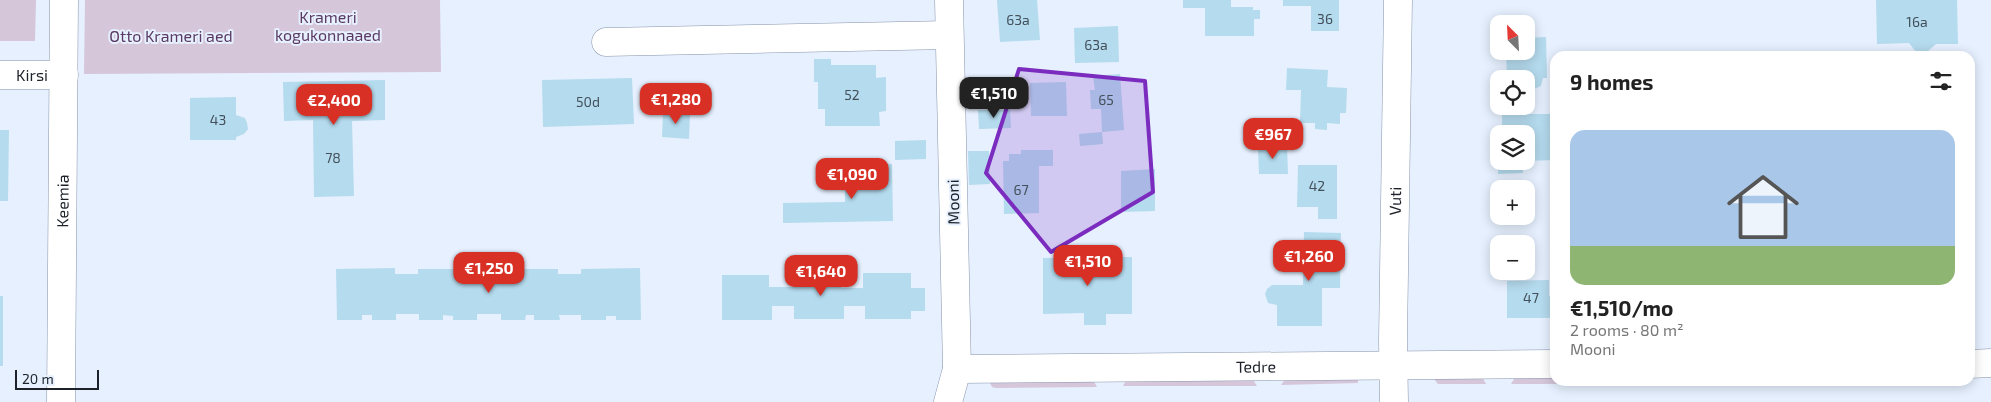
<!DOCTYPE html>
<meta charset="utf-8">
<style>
:root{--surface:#fff;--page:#f6f6f6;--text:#222;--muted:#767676;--accent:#d93025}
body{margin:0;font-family:"Exo 2",sans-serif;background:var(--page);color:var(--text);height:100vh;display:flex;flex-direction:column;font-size:19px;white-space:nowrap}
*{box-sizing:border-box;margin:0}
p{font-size:16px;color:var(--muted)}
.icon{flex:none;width:28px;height:28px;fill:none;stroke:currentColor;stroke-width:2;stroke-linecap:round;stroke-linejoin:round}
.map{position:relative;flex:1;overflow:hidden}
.details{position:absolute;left:1550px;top:51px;width:425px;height:335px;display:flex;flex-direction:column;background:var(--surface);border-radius:15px;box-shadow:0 2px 12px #0003}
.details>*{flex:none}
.needle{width:32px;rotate:336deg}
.tools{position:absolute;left:1490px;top:15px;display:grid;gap:10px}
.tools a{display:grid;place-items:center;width:45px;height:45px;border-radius:10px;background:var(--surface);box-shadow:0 2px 12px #0003;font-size:25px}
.scale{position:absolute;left:15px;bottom:12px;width:84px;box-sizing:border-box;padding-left:5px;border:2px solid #1d222a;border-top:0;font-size:14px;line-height:18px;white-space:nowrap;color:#1d222a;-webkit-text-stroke:4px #e6f0fe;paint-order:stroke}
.price{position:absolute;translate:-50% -42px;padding:0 11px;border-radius:10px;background:var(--accent);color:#fff;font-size:16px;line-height:32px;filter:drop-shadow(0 1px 2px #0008)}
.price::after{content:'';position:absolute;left:50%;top:30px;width:15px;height:11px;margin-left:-8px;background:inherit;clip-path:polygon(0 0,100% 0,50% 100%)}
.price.active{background:#222;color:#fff}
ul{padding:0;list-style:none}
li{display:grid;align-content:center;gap:10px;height:265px;padding:0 20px}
li span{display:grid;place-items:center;height:155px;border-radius:15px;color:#555}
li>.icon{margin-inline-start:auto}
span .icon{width:90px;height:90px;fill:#fffc;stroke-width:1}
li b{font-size:21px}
h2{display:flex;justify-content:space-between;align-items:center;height:60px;padding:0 20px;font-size:21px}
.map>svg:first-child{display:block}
</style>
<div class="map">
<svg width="1991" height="402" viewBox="0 0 1991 402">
<rect width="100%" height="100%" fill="#e6f0fe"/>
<g fill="#d5c6da">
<polygon points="0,0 36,0 35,41 0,41"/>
<polygon points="85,0 440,0 441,72 84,74"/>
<polygon points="1481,375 1486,384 1438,384 1434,379 1436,376"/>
<polygon points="1516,376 1555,376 1555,381 1569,381 1571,384 1511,384"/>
<polygon points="1287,377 1358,378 1358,383 1281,385"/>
<polygon points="1092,378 1097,387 996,388 992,387 988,379"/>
<polygon points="1252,378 1257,386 1123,386 1127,379"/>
<polygon points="1784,381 1968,381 1964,383"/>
</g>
<g fill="#b5dbee">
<polygon points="997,0 1037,0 1040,40 1000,42"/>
<polygon points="1183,0 1231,0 1231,7 1253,7 1253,10 1260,10 1260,19 1254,19 1254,36 1205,36 1205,8 1183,8"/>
<polygon points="1283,0 1339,0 1339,31 1311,31 1311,6 1283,6"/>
<polygon points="1876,0 1957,0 1958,44 1936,44 1928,51 1916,52 1909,43 1877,44"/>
<polygon points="1118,26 1119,62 1075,63 1074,28"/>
<polygon points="1546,37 1547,78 1543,78 1541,86 1534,89 1534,93 1526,93 1526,79 1507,79 1506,51 1526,51 1526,38"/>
<polygon points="814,59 831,59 831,65 876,65 876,78 886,77 886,111 879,112 880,126 825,126 825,109 818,109 818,82 814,82"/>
<polygon points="1287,68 1328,70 1327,87 1347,88 1346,113 1340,113 1340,124 1327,123 1327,130 1315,129 1315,123 1300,123 1301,90 1286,90"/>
<polygon points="1120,74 1124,130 1102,132 1101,109 1091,109 1090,90 1095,90 1093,76"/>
<polygon points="632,78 634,124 543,127 542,80"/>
<polygon points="385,80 385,120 352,121 354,196 314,197 313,120 284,121 283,82"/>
<polygon points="1066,82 1067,116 1031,116 1030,83"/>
<polygon points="236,97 236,115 245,118 247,123 248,129 244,134 236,137 236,140 190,140 190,98"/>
<polygon points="978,110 1010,110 1011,128 979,129"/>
<polygon points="663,112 690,114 689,139 662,137"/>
<polygon points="1502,114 1555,114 1555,160 1526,161 1526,134 1502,134"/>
<polygon points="0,130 9,130 8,201 0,201"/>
<polygon points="1102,132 1103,144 1080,146 1079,134"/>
<polygon points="926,140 926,159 895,160 895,141"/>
<polygon points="1258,146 1287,146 1288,174 1259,174"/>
<polygon points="1021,150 1053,150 1053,166 1039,166 1039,213 1004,214 1003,161 1009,161 1009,154 1021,154"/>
<polygon points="968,151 989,151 990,184 969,185"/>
<polygon points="1498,161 1523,161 1523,173 1498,174"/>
<polygon points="892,164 893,221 783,223 783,203 845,202 845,176 856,176 855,165"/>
<polygon points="1298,165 1337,165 1337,219 1318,219 1318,207 1297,207"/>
<polygon points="1155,169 1155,211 1121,212 1121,171"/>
<polygon points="1304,232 1341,233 1340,288 1322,288 1322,326 1277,326 1277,305 1268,303 1265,294 1267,289 1272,285 1303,285"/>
<polygon points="1132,257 1132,314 1106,314 1106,325 1084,325 1084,313 1043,314 1043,258"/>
<polygon points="395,268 395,274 418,274 418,269 476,269 475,275 501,274 501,269 558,269 558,274 581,274 581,269 640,268 641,320 616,320 616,316 606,316 606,320 581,320 581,315 559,315 560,320 534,320 534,315 526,315 525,320 501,320 501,314 477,314 477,320 453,320 453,316 443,315 443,320 419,320 419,314 396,314 396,320 372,320 372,315 362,315 362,320 337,320 336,269"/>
<polygon points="863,273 911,273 911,288 925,288 925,311 911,311 911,319 865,319 865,306 844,306 844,319 794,319 794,306 772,306 772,320 722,320 722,275 769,275 769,287 793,287 793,277 841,277 841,288 863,288"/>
<polygon points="1549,280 1549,296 1555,299 1555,313 1549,318 1507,318 1507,281"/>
<rect x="0" y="296" width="3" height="70"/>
</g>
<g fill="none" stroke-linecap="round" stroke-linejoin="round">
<defs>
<g id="minor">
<polyline points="606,42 949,35"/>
<path id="s1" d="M0,75H64"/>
<polyline points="1970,364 1991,363"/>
<path id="s2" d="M957,369L1555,364"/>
<path id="s3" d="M61,402L64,0"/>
<polyline points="948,402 957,369 949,0"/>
<path id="s4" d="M1394,402L1393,341L1398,0"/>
</g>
</defs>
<use href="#minor" stroke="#8694aa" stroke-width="29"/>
<use href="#minor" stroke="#fff" stroke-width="28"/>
</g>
<path fill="#7b2cbf" fill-opacity="0.2" stroke="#7b2cbf" stroke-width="4" stroke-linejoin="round" d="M1019,69L1145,81L1153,192L1051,252L986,173Z"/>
<g text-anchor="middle" stroke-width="4" stroke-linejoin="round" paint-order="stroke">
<g font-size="14" fill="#43505b">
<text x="1325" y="24">36</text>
<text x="1018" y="25">63a</text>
<text x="1917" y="27">16a</text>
<text x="1096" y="50">63a</text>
<text x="852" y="100">52</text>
<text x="1106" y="105">65</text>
<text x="588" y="107">50d</text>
<text x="218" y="125">43</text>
<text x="333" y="163">78</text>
<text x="1317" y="191">42</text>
<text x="1021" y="195">67</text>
<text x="1531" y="303">47</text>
</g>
<g font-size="16" fill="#5a3a63" stroke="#e6f0fe">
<text x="328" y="23">Krameri<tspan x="328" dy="18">kogukonnaaed</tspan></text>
<text x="171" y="42">Otto Krameri aed</text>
</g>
<g font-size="16" fill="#1d222a" stroke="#e6f0fe">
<text dy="6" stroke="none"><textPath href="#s1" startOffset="32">Kirsi</textPath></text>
<text dy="6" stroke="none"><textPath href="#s3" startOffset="201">Keemia</textPath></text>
<text dy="6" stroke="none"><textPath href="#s4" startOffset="201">Vuti</textPath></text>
<text transform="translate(953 202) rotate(-91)" y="6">Mooni</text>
<text dy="6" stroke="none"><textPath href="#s2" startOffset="299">Tedre</textPath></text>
</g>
</g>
</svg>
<div class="tools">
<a><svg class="needle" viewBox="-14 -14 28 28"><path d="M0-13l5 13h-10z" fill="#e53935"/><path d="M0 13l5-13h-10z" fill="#767676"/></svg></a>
<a><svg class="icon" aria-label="locate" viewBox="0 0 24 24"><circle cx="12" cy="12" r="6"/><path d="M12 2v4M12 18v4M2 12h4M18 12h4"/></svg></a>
<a><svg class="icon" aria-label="layers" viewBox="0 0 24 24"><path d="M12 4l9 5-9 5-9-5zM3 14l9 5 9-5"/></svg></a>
<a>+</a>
<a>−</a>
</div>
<div class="scale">20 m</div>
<b class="price active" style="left:994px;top:119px">€1,510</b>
<b class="price" style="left:676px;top:125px">€1,280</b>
<b class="price" style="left:334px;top:126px">€2,400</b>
<b class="price" style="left:1273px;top:160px">€967</b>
<b class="price" style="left:852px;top:200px">€1,090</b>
<b class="price" style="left:1309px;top:282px">€1,260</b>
<b class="price" style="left:1088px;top:287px">€1,510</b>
<b class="price" style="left:489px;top:294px">€1,250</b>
<b class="price" style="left:821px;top:297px">€1,640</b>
<section class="details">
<h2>9 homes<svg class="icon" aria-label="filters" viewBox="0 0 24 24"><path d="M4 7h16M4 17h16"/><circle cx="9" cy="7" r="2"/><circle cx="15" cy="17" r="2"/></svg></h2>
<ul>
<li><span style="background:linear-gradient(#a9c7e8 75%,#8fb573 0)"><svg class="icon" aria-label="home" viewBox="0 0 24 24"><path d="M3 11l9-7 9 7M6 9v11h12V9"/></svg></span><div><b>€1,510/mo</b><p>2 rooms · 80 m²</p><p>Mooni</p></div></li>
</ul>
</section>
</div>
